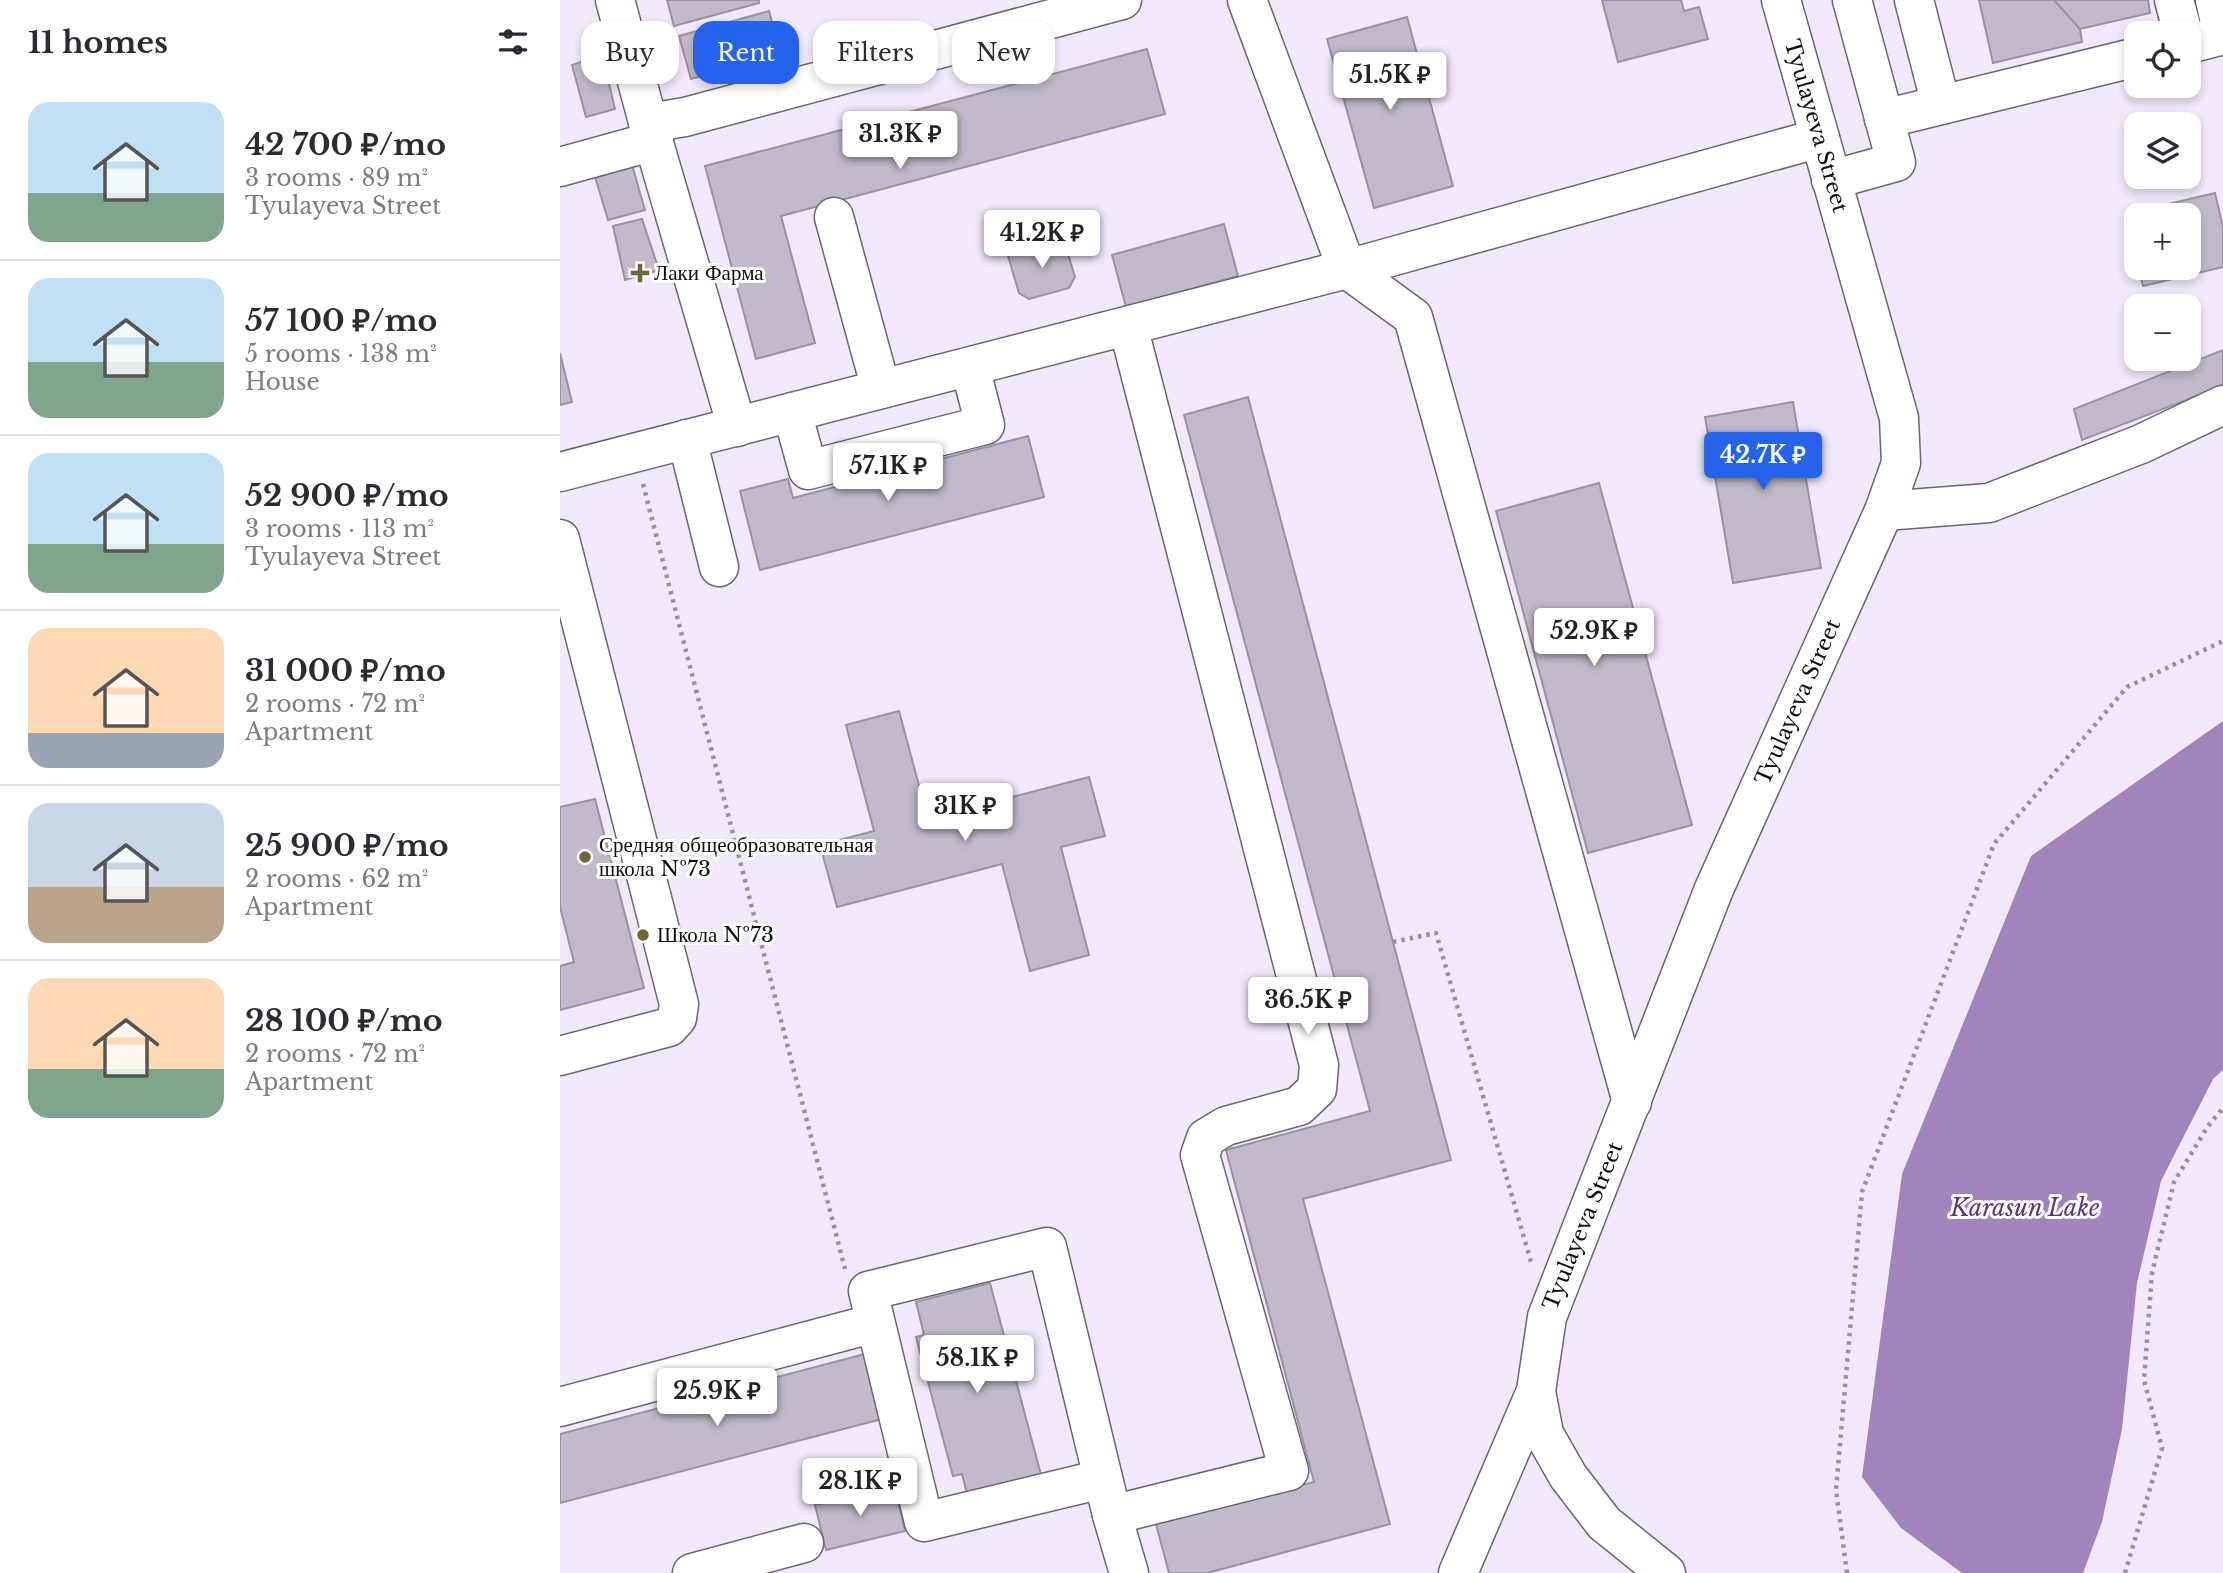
<!DOCTYPE html>
<meta charset="utf-8">
<style>
:root{--surface:#fff;--page:#f2f2f3;--text:#2b2b33;--muted:#7c7c81;--line:#e1e1e2;--accent:#2563eb}
body{margin:0;font-family:"Libre Baskerville",serif;background:var(--page);color:var(--text);height:100vh;display:flex;flex-direction:column;font-size:26px;white-space:nowrap}
*{box-sizing:border-box;margin:0}
p{font-size:23px;color:var(--muted)}
.icon{flex:none;width:38px;height:38px;fill:none;stroke:currentColor;stroke-width:2;stroke-linecap:round;stroke-linejoin:round}
.map{position:relative;flex:1;overflow:hidden}
.panel{display:flex;flex-direction:column;background:var(--surface);width:560px}
.panel>*{flex:none}
.guide{position:absolute;left:21px;top:21px;width:665px;height:63px;display:flex;gap:14px}
.controls{position:absolute;left:1564px;top:21px;display:grid;gap:14px}
.controls a{display:grid;place-items:center;width:77px;height:77px;border-radius:14px;background:var(--surface);box-shadow:0 4px 10px #0003;font-size:35px}
.price{position:absolute;translate:-50% -60px;padding:0 16px;border-radius:7px;background:#fff;color:#222;font-size:23px;line-height:46px;filter:drop-shadow(0 2px 4px #0008)}
.price::after{content:'';position:absolute;left:50%;top:42px;width:21px;height:16px;margin-left:-10px;background:inherit;clip-path:polygon(0 0,100% 0,50% 100%)}
.price.current{background:var(--accent);color:#fff}
ul{padding:0;list-style:none}
li{display:flex;align-items:center;gap:21px;height:175px;padding:0 28px}
li+li{border-top:2px solid var(--line)}
li span{display:grid;place-items:center;flex:none;width:196px;height:140px;border-radius:21px;color:#555}
li>.icon{margin-inline-start:auto}
span .icon{width:84px;height:84px;fill:#fffc;stroke-width:1}
li b{font-size:30px}
h2{display:flex;justify-content:space-between;align-items:center;height:84px;padding:0 28px;font-size:30px}
.chip{padding:0 24px;border-radius:21px;background:var(--surface);box-shadow:0 4px 10px #0003;font-size:24px;line-height:63px}
.chip.current{background:var(--accent);color:#fff}
main{display:flex;flex:1;min-height:0}
.map>svg:first-child{display:block}
</style>
<main>
<section class="panel">
<h2>11 homes<svg class="icon" aria-label="filters" viewBox="0 0 24 24"><path d="M4 7h16M4 17h16"/><circle cx="9" cy="7" r="2"/><circle cx="15" cy="17" r="2"/></svg></h2>
<ul>
<li><span style="background:linear-gradient(#bfe0f5 65%,#7fa58c 0)"><svg class="icon" aria-label="home" viewBox="0 0 24 24"><path d="M3 11l9-7 9 7M6 9v11h12V9"/></svg></span><div><b>42 700 ₽/mo</b><p>3 rooms · 89 m²</p><p>Tyulayeva Street</p></div></li>
<li><span style="background:linear-gradient(#bfe0f5 60%,#7fa58c 0)"><svg class="icon" aria-label="home" viewBox="0 0 24 24"><path d="M3 11l9-7 9 7M6 9v11h12V9"/></svg></span><div><b>57 100 ₽/mo</b><p>5 rooms · 138 m²</p><p>House</p></div></li>
<li><span style="background:linear-gradient(#bfe0f5 65%,#7fa58c 0)"><svg class="icon" aria-label="home" viewBox="0 0 24 24"><path d="M3 11l9-7 9 7M6 9v11h12V9"/></svg></span><div><b>52 900 ₽/mo</b><p>3 rooms · 113 m²</p><p>Tyulayeva Street</p></div></li>
<li><span style="background:linear-gradient(#ffd9b3 75%,#9aa5b1 0)"><svg class="icon" aria-label="home" viewBox="0 0 24 24"><path d="M3 11l9-7 9 7M6 9v11h12V9"/></svg></span><div><b>31 000 ₽/mo</b><p>2 rooms · 72 m²</p><p>Apartment</p></div></li>
<li><span style="background:linear-gradient(#c9d6e8 60%,#b9a48a 0)"><svg class="icon" aria-label="home" viewBox="0 0 24 24"><path d="M3 11l9-7 9 7M6 9v11h12V9"/></svg></span><div><b>25 900 ₽/mo</b><p>2 rooms · 62 m²</p><p>Apartment</p></div></li>
<li><span style="background:linear-gradient(#ffd9b3 65%,#7fa58c 0)"><svg class="icon" aria-label="home" viewBox="0 0 24 24"><path d="M3 11l9-7 9 7M6 9v11h12V9"/></svg></span><div><b>28 100 ₽/mo</b><p>2 rooms · 72 m²</p><p>Apartment</p></div></li>
</ul>
</section>
<div class="map">
<svg width="1663" height="1573" viewBox="0 0 1663 1573">
<rect width="100%" height="100%" fill="#f1e9f9"/>
<polygon fill="#a284bd" points="1663,721 1663,1070 1653,1079 1601,1181 1577,1283 1562,1429 1542,1522 1523,1573 1402,1573 1341,1528 1302,1477 1342,1174 1471,856"/>
<g fill="#c2bac9" stroke="#9a92a1" stroke-width="2">
<polygon points="107,0 199,0 199,3 114,26"/>
<polygon points="1042,0 1121,0 1124,11 1139,7 1148,39 1058,62"/>
<polygon points="1419,0 1494,0 1520,29 1522,42 1433,63"/>
<polygon points="1494,0 1588,0 1590,13 1520,29"/>
<polygon points="209,11 221,54 131,79 119,36"/>
<polygon points="847,17 893,186 814,208 767,39"/>
<polygon points="587,49 605,114 221,216 255,343 196,359 145,166"/>
<polygon points="42,54 55,109 26,117 12,65"/>
<polygon points="70,158 85,210 48,220 33,170"/>
<polygon points="1655,193 1663,227 1663,267 1583,286 1578,268 1629,268 1629,215 1577,215 1577,261 1566,214"/>
<polygon points="82,219 99,270 65,280 53,226"/>
<polygon points="664,224 678,276 566,307 552,255"/>
<polygon points="504,241 515,277 509,288 469,299 459,293 448,256"/>
<polygon points="1663,350 1663,386 1522,440 1514,409"/>
<polygon points="0,353 12,402 0,405"/>
<polygon points="688,397 891,1160 743,1199 830,1524 647,1573 609,1573 596,1524 754,1482 666,1150 810,1111 624,415"/>
<polygon points="1233,402 1261,568 1173,583 1145,417"/>
<polygon points="468,436 484,497 200,570 180,491 228,479 233,498"/>
<polygon points="1039,483 1132,825 1028,853 936,511"/>
<polygon points="339,711 368,819 529,777 545,836 501,847 529,955 470,971 442,864 277,907 260,845 314,831 286,725"/>
<polygon points="35,799 84,988 0,1010 0,966 14,962 0,907 0,807"/>
<polygon points="430,1283 484,1486 410,1506 402,1474 393,1476 356,1337 364,1335 356,1302"/>
<polygon points="305,1354 322,1419 0,1503 0,1434"/>
<polygon points="334,1485 345,1531 266,1550 255,1505"/>
</g>
<g fill="none" stroke-linecap="round" stroke-linejoin="round">
<defs>
<g id="minor">
<polyline points="55,0 91,133 177,427"/>
<polyline points="687,0 787,269 853,317 1072,1102"/>
<polyline points="1354,0 1381,105"/>
<polyline points="1614,0 1623,33"/>
<polyline points="1629,44 1663,35 1655,0"/>
<polyline points="1324,119 1577,57"/>
<polyline points="88,123 125,117 562,0"/>
<polyline points="0,167 94,141"/>
<polyline points="1271,180 1336,162 1292,0"/>
<polyline points="274,217 321,389"/>
<polyline points="232,412 248,470 425,425 410,367"/>
<polyline points="127,439 159,567"/>
<polyline points="0,472 787,269 1260,138"/>
<polyline points="1324,511 1429,503 1581,444 1663,405"/>
<polyline points="0,539 119,1004 117,1018 109,1027 0,1056"/>
<polyline points="976,1391 984,1434 1008,1476 1044,1523 1106,1573"/>
<polyline points="0,1407 300,1327"/>
<polyline points="542,1479 364,1522 308,1291 487,1247 552,1515 569,1573"/>
<polyline points="552,1515 729,1471 640,1155 646,1138 666,1126 739,1106 757,1089 759,1065 568,326"/>
<polyline points="132,1573 244,1543"/>
<polyline points="898,1573 976,1391 987,1317 1154,889 1324,511 1341,463 1339,418 1221,0"/>
</g>
</defs>
<use href="#minor" stroke="#6c6573" stroke-width="41"/>
<g stroke="#97929d" stroke-width="4.5" stroke-dasharray="3.5 5" stroke-linecap="butt">
<polyline points="83,484 285,1269"/>
<polyline points="833,942 876,933 971,1262"/>
<polyline points="1287,1573 1276,1490 1302,1192 1434,844 1567,687 1663,641"/>
<polyline points="1565,1573 1602,1448 1584,1380 1592,1273 1614,1182 1648,1126 1663,1108"/>
</g>
<use href="#minor" stroke="#fff" stroke-width="38"/>
</g>
<g fill="#6d6733" stroke="#fff" stroke-width="2.5">
<path d="M76.5 262.5h7v7h7v7h-7v7h-7v-7h-7v-7h7z"/>
<circle cx="25" cy="857" r="7"/>
<circle cx="83" cy="935" r="7"/>
</g>
<g text-anchor="middle" stroke-width="6" stroke-linejoin="round" paint-order="stroke">
<g font-size="21" fill="#0f0d12" stroke="#fff">
<text transform="translate(1256 126) rotate(74)" y="7">Tyulayeva Street</text>
<text transform="translate(1238 702) rotate(-66)" y="7">Tyulayeva Street</text>
<text transform="translate(1023 1226) rotate(-68)" y="7">Tyulayeva Street</text>
</g>
<g font-size="21" fill="#0f0d12" stroke="#fff" text-anchor="start">
<text x="94" y="280">Лаки Фарма</text>
<text x="39" y="852">Средняя общеобразовательная<tspan x="39" dy="24">школа №73</tspan></text>
<text x="97" y="942">Школа №73</text>
</g>
<g font-size="23" font-style="italic" fill="#5c347a" stroke="#fff">
<text x="1465" y="1216">Karasun Lake</text>
</g>
</g>
</svg>
<div class="controls">
<a><svg class="icon" aria-label="locate" viewBox="0 0 24 24"><circle cx="12" cy="12" r="6"/><path d="M12 2v4M12 18v4M2 12h4M18 12h4"/></svg></a>
<a><svg class="icon" aria-label="layers" viewBox="0 0 24 24"><path d="M12 4l9 5-9 5-9-5zM3 14l9 5 9-5"/></svg></a>
<a>+</a>
<a>−</a>
</div>
<b class="price" style="left:830px;top:112px">51.5K ₽</b>
<b class="price" style="left:340px;top:171px">31.3K ₽</b>
<b class="price" style="left:482px;top:270px">41.2K ₽</b>
<b class="price current" style="left:1203px;top:492px">42.7K ₽</b>
<b class="price" style="left:328px;top:503px">57.1K ₽</b>
<b class="price" style="left:1034px;top:668px">52.9K ₽</b>
<b class="price" style="left:405px;top:843px">31K ₽</b>
<b class="price" style="left:748px;top:1037px">36.5K ₽</b>
<b class="price" style="left:417px;top:1395px">58.1K ₽</b>
<b class="price" style="left:157px;top:1428px">25.9K ₽</b>
<b class="price" style="left:300px;top:1518px">28.1K ₽</b>
<div class="guide">
<a class="chip">Buy</a>
<a class="chip current">Rent</a>
<a class="chip">Filters</a>
<a class="chip">New</a>
</div>
</div>
</main>
